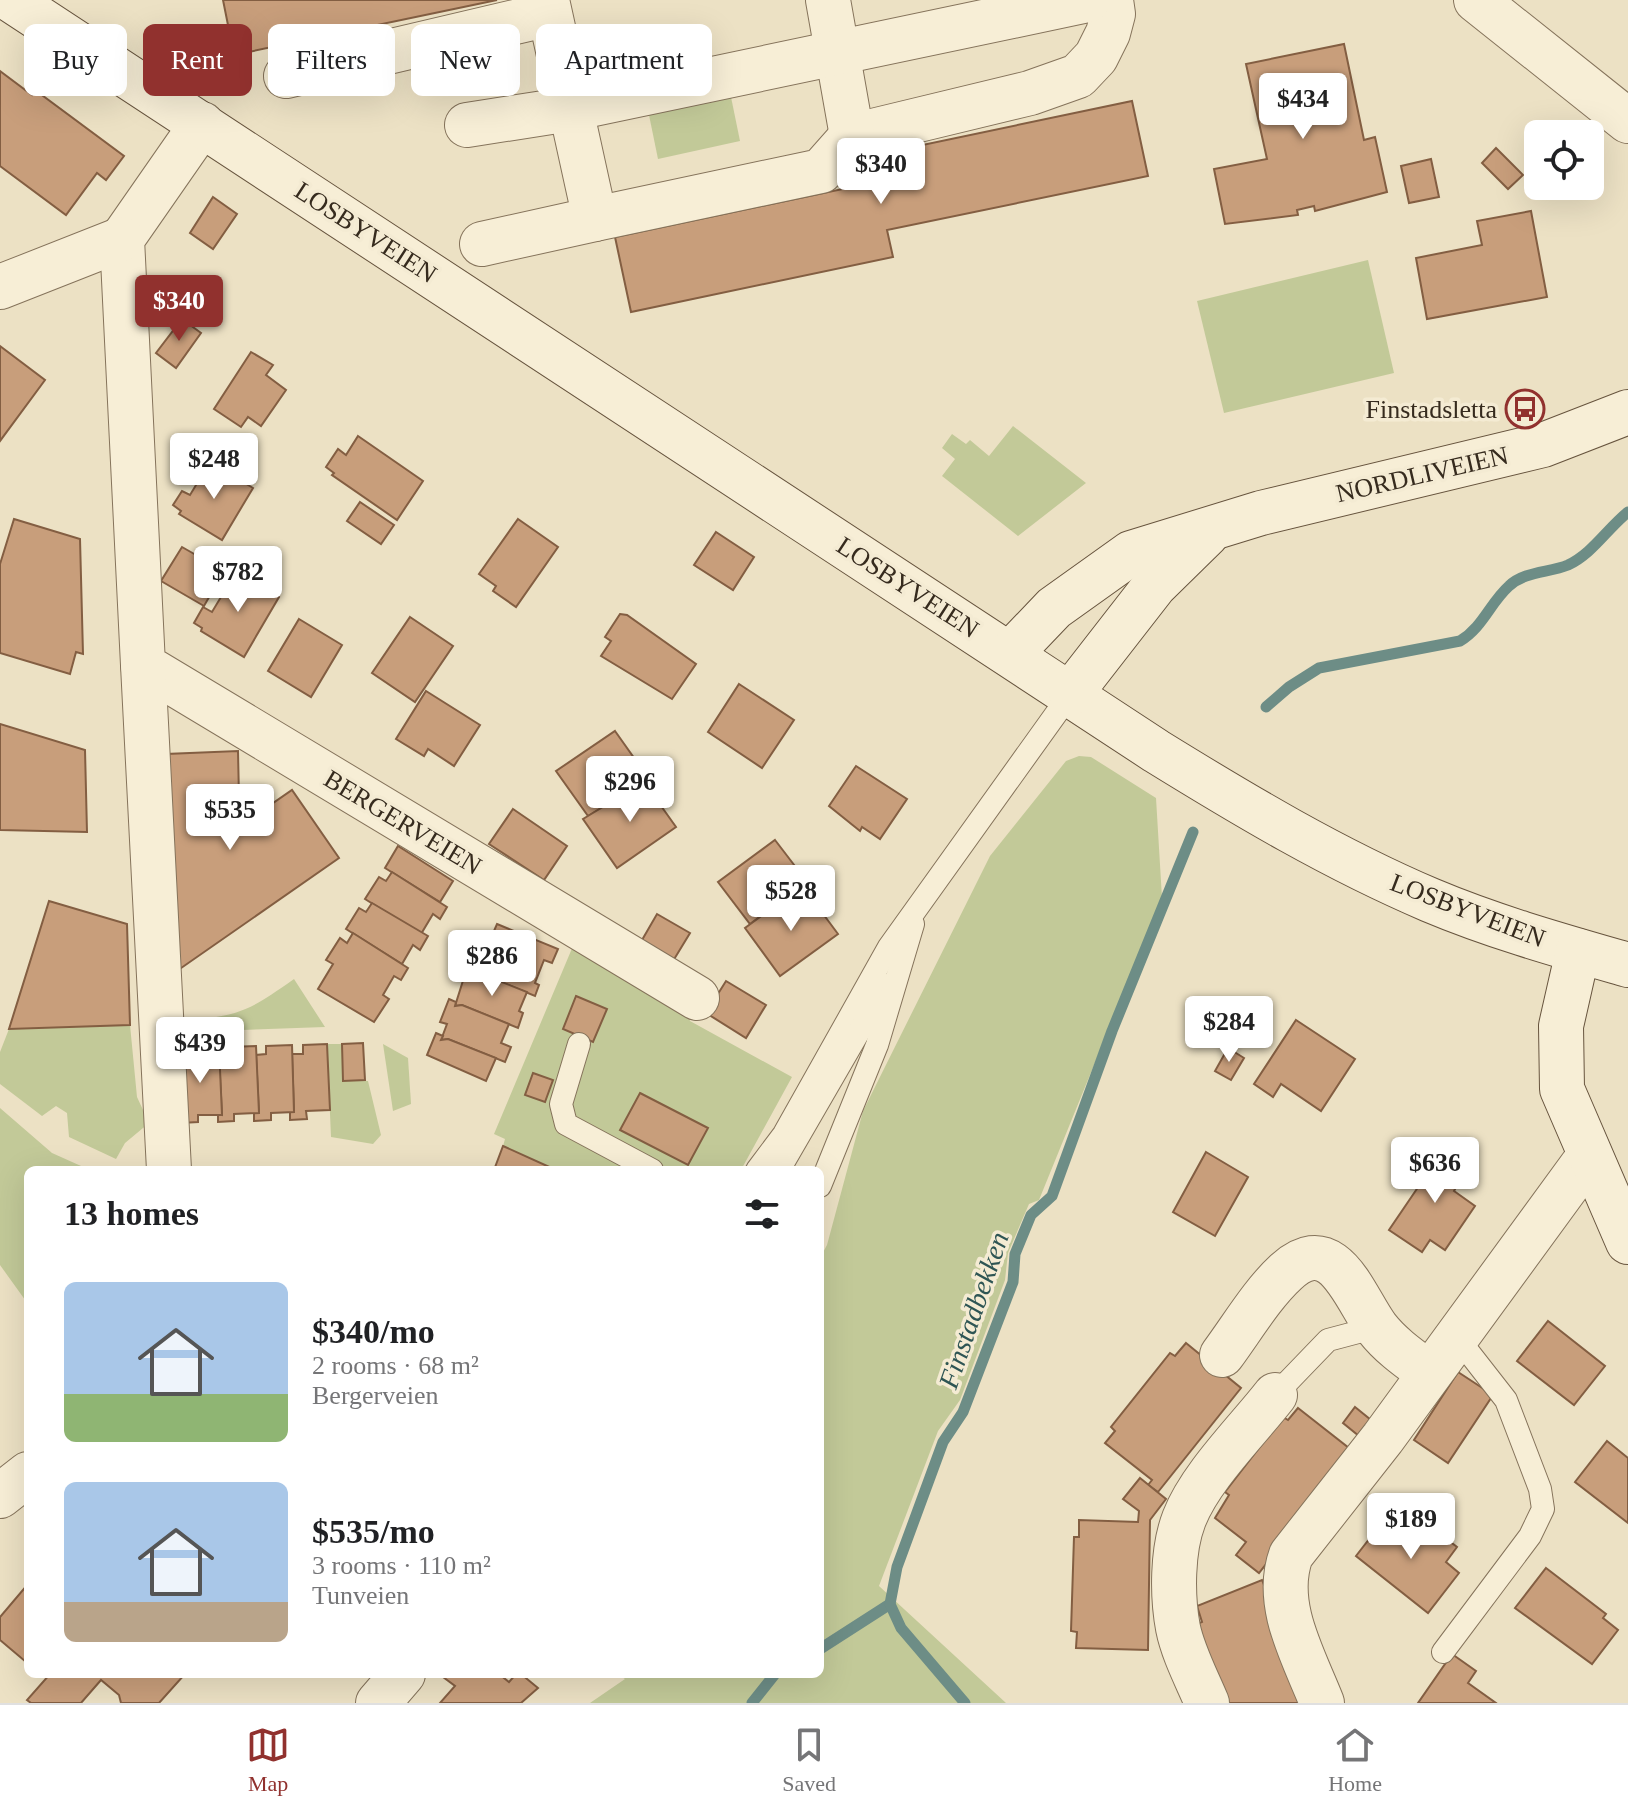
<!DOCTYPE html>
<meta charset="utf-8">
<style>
:root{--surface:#fff;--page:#f2f2f2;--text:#202124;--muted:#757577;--line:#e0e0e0;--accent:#91312e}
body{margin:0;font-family:Georgia,serif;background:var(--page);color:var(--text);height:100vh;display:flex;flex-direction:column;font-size:30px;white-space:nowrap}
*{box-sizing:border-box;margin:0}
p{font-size:26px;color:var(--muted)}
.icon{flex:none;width:44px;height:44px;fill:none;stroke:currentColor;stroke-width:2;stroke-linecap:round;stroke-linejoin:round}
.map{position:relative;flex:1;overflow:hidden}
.sheet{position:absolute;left:24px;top:1166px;width:800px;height:512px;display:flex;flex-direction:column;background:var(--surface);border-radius:12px;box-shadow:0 8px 32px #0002}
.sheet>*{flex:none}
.banner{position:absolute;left:24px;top:24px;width:800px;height:72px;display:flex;gap:16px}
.fabs{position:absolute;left:1524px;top:120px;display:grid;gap:16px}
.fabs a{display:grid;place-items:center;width:80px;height:80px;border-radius:12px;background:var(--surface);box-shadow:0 8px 32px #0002;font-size:40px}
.price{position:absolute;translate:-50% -68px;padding:0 18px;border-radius:8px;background:#fff;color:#222;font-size:26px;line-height:52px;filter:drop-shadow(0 2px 4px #0008)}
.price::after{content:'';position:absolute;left:50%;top:48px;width:24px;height:18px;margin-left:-12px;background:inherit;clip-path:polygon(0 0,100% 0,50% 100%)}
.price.active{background:var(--accent);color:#fff}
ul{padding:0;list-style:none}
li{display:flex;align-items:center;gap:24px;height:200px;padding:0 40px}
li span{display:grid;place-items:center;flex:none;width:224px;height:160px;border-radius:12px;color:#555}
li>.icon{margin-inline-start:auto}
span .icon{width:96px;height:96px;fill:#fffc;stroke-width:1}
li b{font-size:34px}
h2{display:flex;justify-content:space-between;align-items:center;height:96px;padding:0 40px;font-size:34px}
.tag{padding:0 28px;border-radius:12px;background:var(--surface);box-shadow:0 8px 32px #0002;font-size:28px;line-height:72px}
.tag.active{background:var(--accent);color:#fff}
.menu{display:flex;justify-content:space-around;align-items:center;height:112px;border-top:2px solid var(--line);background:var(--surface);font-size:22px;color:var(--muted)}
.menu a{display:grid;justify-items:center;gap:4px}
.menu .active{color:var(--accent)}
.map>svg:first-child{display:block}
</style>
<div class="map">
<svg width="1628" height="1703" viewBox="0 0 1628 1703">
<rect width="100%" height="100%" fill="#ece1c4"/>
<g fill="#c2c998">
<polygon points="731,97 740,141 658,159 649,115"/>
<polygon points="1368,260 1394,373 1224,413 1197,301"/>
<polygon points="1013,426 1086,483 1018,536 942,476 955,459 942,448 952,434 966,444 970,440 989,456"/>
<polygon points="1079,756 1091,757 1156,798 1162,898 1039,1200 1029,1204 1008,1253 1005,1280 960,1400 938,1431 879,1586 1006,1703 590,1703 625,1679 617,1674 820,1674 820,1258 827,1245 863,1111 990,856 1066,761"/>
<polygon points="573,946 686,1008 690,1021 792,1077 741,1170 556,1170 503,1146 505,1139 494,1134"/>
<path d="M294,979L325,1027L184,1032L183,1021C241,1015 247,1012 294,979Z"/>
<polygon points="130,1025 137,1097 149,1123 125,1143 116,1159 69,1137 67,1113 56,1106 42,1116 0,1084 0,1052 9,1029"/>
<polygon points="327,1044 342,1044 343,1081 368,1081 381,1135 373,1144 331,1137"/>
<polygon points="383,1044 408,1058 411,1104 393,1111"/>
<polygon points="0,1108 52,1153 90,1170 28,1170 28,1304 0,1265"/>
</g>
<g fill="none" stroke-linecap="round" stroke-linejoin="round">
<g stroke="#6d8d86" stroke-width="11">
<path d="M1266,707L1289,687L1319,668L1460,641C1483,627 1490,603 1509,586C1525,571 1549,573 1568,565C1592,554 1607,529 1628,512"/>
<polyline points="820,1649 890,1604"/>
<polyline points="752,1703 775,1674"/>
<polyline points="965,1703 901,1628 890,1604 897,1567 943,1442 963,1412 1013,1282 1015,1254 1031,1215 1052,1196 1112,1031 1193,832"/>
</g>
</g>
<g fill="#c89e7b" stroke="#835e42" stroke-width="2">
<polygon points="223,0 497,0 234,55"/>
<polygon points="1344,44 1364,140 1375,137 1387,192 1315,211 1314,206 1297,210 1298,215 1225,224 1214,169 1267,159 1246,64"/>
<polygon points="0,71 32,95 35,90 124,156 106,180 97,173 66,215 0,166"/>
<polygon points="1132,101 1148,176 887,230 893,257 631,312 615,237 876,182 870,156"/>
<polygon points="1496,148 1523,175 1508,189 1482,163"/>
<polygon points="1431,159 1439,197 1409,203 1401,166"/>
<polygon points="213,197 237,214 213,249 190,233"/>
<polygon points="1531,211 1547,297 1427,319 1416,258 1482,245 1477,221"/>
<polygon points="182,319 201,333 176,368 156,353"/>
<polygon points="0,346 45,380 0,441"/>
<polygon points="251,352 273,365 266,375 286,390 261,426 248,417 241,427 214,409"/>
<polygon points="358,436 423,481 397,520 332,475 334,473 326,467 338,449 346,455"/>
<polygon points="210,462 253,488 222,540 179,514 181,511 173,505 182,491 190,495"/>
<polygon points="360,502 394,525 381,544 347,521"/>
<polygon points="14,519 80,539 83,654 76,652 70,674 0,653 0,564"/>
<polygon points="518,519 558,547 516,607 493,591 496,586 479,574"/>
<polygon points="716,532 754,557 733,590 694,565"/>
<polygon points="182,547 224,571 204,606 161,581"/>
<polygon points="236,572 279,597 244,657 201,631 202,628 194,623 203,607 212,612"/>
<polygon points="620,614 627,615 696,664 672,699 601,656 611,641 605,637"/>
<polygon points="410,617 453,646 415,702 372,673"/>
<polygon points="299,619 342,645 311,697 268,671"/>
<polygon points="739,684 794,720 762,768 708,732"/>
<polygon points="426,691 480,725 454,766 428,749 424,756 396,739"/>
<polygon points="0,724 85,750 87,832 0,830"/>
<polygon points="615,731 649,779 588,816 556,771"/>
<polygon points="238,751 239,798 253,817 292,790 339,858 174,973 166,754"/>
<polygon points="856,766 907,799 880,839 862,827 860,831 829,806"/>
<polygon points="644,782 676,827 617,868 583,819"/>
<polygon points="513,809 567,846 544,880 489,844"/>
<polygon points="775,840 811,887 780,910 776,905 750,924 718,882"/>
<polygon points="398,846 453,881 440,902 385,868"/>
<polygon points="392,872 447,907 440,919 433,914 421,934 365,899 379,877 386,881"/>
<polygon points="806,891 838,934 780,976 745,928 776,905 780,910"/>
<polygon points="49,901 127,924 130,1025 9,1029"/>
<polygon points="372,903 428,936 420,950 413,945 402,964 346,929 359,908 366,912"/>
<polygon points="657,914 690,933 670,966 638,947"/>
<polygon points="497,924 558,949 552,963 544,960 535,983 539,985 535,996 479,973 472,974 484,935 491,938"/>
<polygon points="353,933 408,968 401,980 394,976 383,995 389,999 374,1022 318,989 333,964 326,960 340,938 347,943"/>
<polygon points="467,968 473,970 472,974 479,973 527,992 519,1011 523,1013 518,1028 462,1005 455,1006"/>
<polygon points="726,981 766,1005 746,1038 706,1013"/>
<polygon points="576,996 607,1009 593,1042 563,1029"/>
<polygon points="449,999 456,1002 455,1006 462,1005 509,1024 501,1043 511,1047 505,1062 448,1039 441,1040 447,1024 440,1022"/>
<polygon points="1296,1020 1355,1059 1321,1111 1281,1084 1273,1097 1254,1084"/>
<polygon points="436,1033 443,1036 441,1040 448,1039 496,1058 486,1081 427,1055"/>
<polygon points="363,1043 365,1080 343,1081 342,1044"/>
<polygon points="327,1044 330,1110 306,1111 307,1119 290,1120 290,1112 294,1112 292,1054 303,1054 303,1045"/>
<polygon points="292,1045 294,1112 271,1113 271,1120 254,1121 254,1113 259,1113 256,1055 266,1054 266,1046"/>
<polygon points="256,1046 259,1113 234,1114 234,1121 218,1122 218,1114 222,1115 219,1056 231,1056 230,1047"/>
<polygon points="219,1047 222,1115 198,1115 198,1122 181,1123 179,1057 194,1057 194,1048"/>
<polygon points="1228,1048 1244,1058 1231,1080 1215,1071"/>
<polygon points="533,1073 553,1080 545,1102 525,1095"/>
<polygon points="640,1093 708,1128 688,1165 620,1130"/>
<polygon points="503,1146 556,1170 494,1170"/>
<polygon points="1439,1147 1468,1166 1454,1191 1475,1206 1445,1250 1430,1240 1422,1252 1389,1230 1427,1174 1423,1171"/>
<polygon points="1206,1152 1248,1177 1215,1236 1173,1212"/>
<polygon points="1548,1321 1605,1366 1574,1405 1517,1361"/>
<polygon points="1186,1343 1241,1388 1158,1492 1148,1485 1152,1480 1105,1443 1115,1431 1111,1427 1170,1353 1175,1356"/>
<polygon points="1458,1372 1493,1395 1448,1463 1414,1440"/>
<polygon points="1355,1407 1371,1420 1359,1436 1343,1423"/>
<polygon points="1298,1408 1354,1452 1259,1573 1236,1555 1246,1542 1215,1518 1229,1495 1225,1492 1283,1417 1288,1420"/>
<polygon points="1607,1441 1628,1458 1628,1523 1575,1482"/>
<polygon points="1140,1478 1166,1499 1150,1520 1148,1650 1076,1648 1077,1632 1071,1631 1074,1537 1079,1537 1079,1520 1138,1522 1139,1511 1123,1499"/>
<polygon points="1387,1516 1414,1537 1426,1523 1457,1547 1446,1562 1459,1573 1428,1613 1356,1556"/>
<polygon points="1546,1568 1606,1614 1603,1618 1618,1630 1592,1664 1515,1608"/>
<polygon points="1262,1580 1309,1699 1299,1703 1228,1703 1197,1624 1202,1622 1197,1606"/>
<polygon points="28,1584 28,1660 26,1662 0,1640 0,1617"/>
<polygon points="1452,1654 1476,1671 1468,1683 1496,1703 1418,1703"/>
<polygon points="50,1674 185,1674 159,1703 121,1703 119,1695 101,1680 81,1703 31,1703 27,1700"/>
<polygon points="439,1674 499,1674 509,1682 516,1674 521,1674 538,1688 521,1703 440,1703 455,1686"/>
</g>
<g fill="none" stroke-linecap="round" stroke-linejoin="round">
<defs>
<g id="lane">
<polyline points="579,1044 561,1104 566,1124 652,1170"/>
<polyline points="757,1170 784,1134 889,947 1071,693"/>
<polyline points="779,1170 886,985"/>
<polyline points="820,1186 877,1045 913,924"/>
<polyline points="1275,1395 1328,1340 1377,1327"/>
<polyline points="1443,1652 1530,1536 1543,1509 1540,1489 1506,1400 1456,1336"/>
</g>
<g id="street">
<polyline points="547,0 595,219 821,171 852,136 1030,93 1078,76 1096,57 1108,33 1113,14 1111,0"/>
<polyline points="828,0 852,136"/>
<polyline points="1476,0 1628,121"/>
<polyline points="286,76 549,14"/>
<polyline points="202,124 122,239 143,665 697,998"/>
<polyline points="467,125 570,109 1088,0"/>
<polyline points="482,244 595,219"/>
<polyline points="0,287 122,239"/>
<polyline points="143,665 169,1170"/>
<path d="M1222,1355C1242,1328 1262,1294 1286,1272C1334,1228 1355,1299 1377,1328C1391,1346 1410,1359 1429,1373"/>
<polyline points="0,1496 28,1474"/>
<polyline points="378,1703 403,1674"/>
<path d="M1207,1703C1197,1679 1183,1653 1178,1628C1172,1596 1172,1550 1184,1519C1200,1477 1247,1431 1275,1395"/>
<path d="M1322,1703C1304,1657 1273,1605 1291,1555L1383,1438L1589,1156"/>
</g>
<g id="secondary">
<path d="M11,0L1156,751C1245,806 1334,859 1430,900C1494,927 1562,946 1628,965"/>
<polyline points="1010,654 1054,608 1131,553 1261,513 1543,445 1628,412"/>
<polyline points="1071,693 1155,585 1207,534"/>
<polyline points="1578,951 1561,1026 1562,1089 1628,1242"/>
</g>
</defs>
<use href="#lane" stroke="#85735b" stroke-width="24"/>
<use href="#street" stroke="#85735b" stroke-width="46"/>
<use href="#secondary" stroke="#67543e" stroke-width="46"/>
<use href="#lane" stroke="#f7eed6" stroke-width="22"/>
<use href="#street" stroke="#f7eed6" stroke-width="44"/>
<use href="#secondary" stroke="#f7eed6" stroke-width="44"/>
</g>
<defs>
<symbol id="bus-ring" viewBox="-11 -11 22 22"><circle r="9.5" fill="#f4ebd3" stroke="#91312e" stroke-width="1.5"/><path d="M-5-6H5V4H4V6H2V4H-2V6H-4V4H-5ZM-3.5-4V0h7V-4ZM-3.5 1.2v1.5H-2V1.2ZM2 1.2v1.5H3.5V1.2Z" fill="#91312e"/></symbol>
</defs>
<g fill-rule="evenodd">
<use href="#bus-ring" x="1503" y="387" width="44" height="44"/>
</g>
<g text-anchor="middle" stroke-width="7" stroke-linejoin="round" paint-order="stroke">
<g font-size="26" fill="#362b1e" stroke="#f4ebd3">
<text transform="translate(366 232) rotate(33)" y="9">LOSBYVEIEN</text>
<text transform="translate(1422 474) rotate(-13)" y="9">NORDLIVEIEN</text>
<text transform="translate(908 587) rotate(33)" y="9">LOSBYVEIEN</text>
<text transform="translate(403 822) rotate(31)" y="9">BERGERVEIEN</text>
<text transform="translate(1468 910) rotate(21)" y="9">LOSBYVEIEN</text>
</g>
<g font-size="26" fill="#362b1e" stroke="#f4ebd3" text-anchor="end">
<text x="1497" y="418">Finstadsletta</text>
</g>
<g font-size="28" font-style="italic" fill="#2e5554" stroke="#f4ebd3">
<text transform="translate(973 1310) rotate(-71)" y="10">Finstadbekken</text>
</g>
</g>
</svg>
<div class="fabs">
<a><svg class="icon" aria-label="locate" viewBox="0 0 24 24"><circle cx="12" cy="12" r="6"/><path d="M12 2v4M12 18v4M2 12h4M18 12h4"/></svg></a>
</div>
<b class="price" style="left:1303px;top:141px">$434</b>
<b class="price" style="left:881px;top:206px">$340</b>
<b class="price active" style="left:179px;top:343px">$340</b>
<b class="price" style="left:214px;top:501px">$248</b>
<b class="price" style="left:238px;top:614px">$782</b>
<b class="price" style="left:630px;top:824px">$296</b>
<b class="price" style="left:230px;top:852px">$535</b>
<b class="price" style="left:791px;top:933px">$528</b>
<b class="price" style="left:492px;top:998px">$286</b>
<b class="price" style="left:1229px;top:1064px">$284</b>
<b class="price" style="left:200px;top:1085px">$439</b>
<b class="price" style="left:1435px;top:1205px">$636</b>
<b class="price" style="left:1411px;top:1561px">$189</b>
<div class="banner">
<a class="tag">Buy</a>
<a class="tag active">Rent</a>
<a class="tag">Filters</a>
<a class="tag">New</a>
<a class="tag">Apartment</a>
</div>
<section class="sheet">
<h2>13 homes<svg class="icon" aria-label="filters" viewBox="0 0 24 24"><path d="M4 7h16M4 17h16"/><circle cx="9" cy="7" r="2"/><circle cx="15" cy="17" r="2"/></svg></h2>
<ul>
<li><span style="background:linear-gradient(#a9c7e8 70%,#8fb573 0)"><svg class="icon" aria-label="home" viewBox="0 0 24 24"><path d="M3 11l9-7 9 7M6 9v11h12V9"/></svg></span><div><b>$340/mo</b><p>2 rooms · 68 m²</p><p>Bergerveien</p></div></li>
<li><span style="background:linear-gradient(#a9c7e8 75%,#b9a48a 0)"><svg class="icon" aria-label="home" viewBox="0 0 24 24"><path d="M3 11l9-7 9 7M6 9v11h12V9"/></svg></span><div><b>$535/mo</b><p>3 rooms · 110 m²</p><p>Tunveien</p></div></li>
</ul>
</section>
</div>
<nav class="menu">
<a class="active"><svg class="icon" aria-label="map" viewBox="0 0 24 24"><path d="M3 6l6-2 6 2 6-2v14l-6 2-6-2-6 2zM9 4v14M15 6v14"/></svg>Map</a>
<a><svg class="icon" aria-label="saved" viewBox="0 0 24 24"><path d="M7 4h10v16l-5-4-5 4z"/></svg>Saved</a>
<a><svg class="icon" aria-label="home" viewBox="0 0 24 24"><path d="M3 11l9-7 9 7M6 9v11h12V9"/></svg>Home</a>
</nav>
